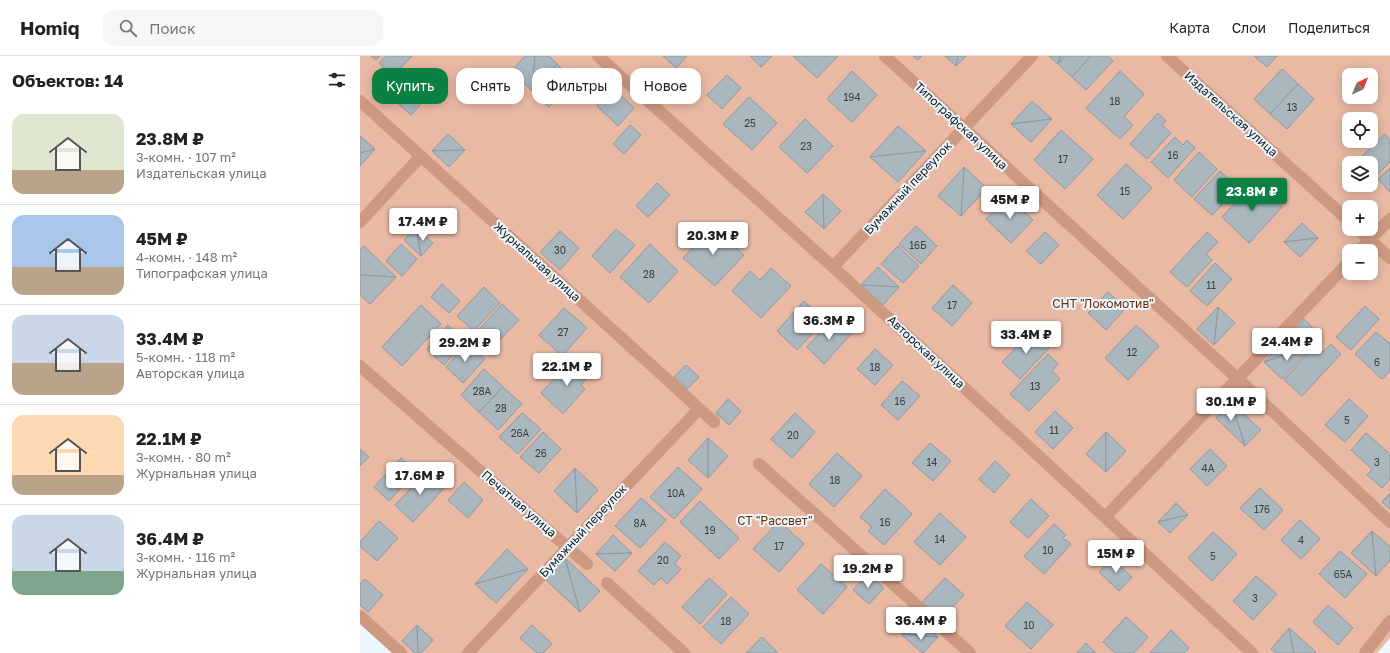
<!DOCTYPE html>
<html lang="ru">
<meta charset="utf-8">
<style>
:root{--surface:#fff;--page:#f6f6f6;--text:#222;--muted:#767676;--line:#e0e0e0;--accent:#0b8043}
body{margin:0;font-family:"Golos Text",sans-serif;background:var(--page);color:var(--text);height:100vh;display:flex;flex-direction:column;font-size:15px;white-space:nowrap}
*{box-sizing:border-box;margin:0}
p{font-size:13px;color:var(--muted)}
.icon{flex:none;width:22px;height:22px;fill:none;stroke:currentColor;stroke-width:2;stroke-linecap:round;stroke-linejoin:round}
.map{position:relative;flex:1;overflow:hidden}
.side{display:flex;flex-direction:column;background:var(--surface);width:360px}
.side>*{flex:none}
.top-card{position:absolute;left:12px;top:12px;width:380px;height:36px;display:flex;gap:8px}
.needle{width:26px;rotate:43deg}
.tools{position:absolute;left:982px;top:12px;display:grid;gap:8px}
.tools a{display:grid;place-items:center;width:36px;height:36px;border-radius:8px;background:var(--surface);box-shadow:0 2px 10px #0003;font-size:20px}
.price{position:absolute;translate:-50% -34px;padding:0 9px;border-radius:4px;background:#fff;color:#222;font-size:13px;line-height:26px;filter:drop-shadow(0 1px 2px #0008)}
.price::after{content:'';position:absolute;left:50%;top:24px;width:12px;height:9px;margin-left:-6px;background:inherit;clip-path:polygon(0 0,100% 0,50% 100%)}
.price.current{background:var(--accent);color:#fff}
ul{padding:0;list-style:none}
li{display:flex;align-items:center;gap:12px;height:100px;padding:0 12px}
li+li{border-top:1px solid var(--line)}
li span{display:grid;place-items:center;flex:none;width:112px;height:80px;border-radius:12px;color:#555}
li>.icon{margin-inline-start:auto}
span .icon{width:48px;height:48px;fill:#fffc;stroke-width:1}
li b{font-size:17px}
h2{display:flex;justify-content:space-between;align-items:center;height:48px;padding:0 12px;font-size:17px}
.tag{padding:0 14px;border-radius:12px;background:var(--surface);box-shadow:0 2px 10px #0003;font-size:14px;line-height:36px}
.tag.current{background:var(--accent);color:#fff}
header{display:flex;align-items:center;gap:24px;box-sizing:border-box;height:56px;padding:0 20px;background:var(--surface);border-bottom:1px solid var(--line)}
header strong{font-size:19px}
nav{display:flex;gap:22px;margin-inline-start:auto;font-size:14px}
.search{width:280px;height:36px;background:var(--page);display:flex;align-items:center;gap:10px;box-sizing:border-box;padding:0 14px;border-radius:12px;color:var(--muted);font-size:15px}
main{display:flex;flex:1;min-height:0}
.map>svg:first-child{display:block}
</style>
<header>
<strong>Homiq</strong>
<div class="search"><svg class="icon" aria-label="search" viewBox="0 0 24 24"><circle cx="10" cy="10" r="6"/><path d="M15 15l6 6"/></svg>Поиск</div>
<nav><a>Карта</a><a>Слои</a><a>Поделиться</a></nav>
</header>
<main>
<section class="side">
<h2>Объектов: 14<svg class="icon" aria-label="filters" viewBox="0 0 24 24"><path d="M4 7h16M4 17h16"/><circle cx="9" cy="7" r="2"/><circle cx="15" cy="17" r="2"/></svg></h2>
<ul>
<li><span style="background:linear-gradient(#dfe7d0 70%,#b9a48a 0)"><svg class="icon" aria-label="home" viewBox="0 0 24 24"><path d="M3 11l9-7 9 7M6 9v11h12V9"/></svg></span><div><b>23.8M ₽</b><p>3-комн. · 107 m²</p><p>Издательская улица</p></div></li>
<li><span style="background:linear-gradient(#a9c7e8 65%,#b9a48a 0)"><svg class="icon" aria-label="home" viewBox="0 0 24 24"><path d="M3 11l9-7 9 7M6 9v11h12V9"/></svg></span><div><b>45M ₽</b><p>4-комн. · 148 m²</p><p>Типографская улица</p></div></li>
<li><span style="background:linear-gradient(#c9d6e8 60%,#b9a48a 0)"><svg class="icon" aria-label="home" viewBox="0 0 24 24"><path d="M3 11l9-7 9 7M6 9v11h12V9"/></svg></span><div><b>33.4M ₽</b><p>5-комн. · 118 m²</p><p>Авторская улица</p></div></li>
<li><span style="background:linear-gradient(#ffd9b3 75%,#b9a48a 0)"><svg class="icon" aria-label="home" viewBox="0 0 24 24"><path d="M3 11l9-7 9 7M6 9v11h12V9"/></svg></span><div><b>22.1M ₽</b><p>3-комн. · 80 m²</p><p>Журнальная улица</p></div></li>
<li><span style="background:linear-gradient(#c9d6e8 70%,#7fa58c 0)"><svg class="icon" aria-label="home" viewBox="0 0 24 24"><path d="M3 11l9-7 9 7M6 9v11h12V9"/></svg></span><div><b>36.4M ₽</b><p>3-комн. · 116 m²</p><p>Журнальная улица</p></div></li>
</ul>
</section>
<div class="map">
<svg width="1030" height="597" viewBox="0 0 1030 597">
<rect width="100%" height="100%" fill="#edf7fe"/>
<path fill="#e9b9a4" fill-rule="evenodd" d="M0,0H1030V582L1017,597H35L0,566ZM989,19H1011V41H989ZM989,63H1011V85H989ZM989,107H1011V129H989ZM989,151H1011V173H989ZM989,195H1011V217H989Z"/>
<g fill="#abb7bf" stroke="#8e99a1">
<polygon points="11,0 20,0 16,4"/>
<polygon points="26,0 52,0 33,20 19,7"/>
<polygon points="165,0 175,0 172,35 151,15"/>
<polygon points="175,0 189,0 197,8 172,35"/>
<polygon points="303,0 327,0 316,12"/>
<polygon points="390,0 412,0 401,11"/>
<polygon points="433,0 478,0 457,22"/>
<polygon points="553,0 562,0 558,4"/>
<polygon points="585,0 598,0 596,10"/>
<polygon points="598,0 606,0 596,10"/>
<polygon points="689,0 700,0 698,8"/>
<polygon points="700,0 705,0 698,8"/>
<polygon points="705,0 731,0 712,21 698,8"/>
<polygon points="731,0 748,0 753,5 726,34 712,21"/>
<polygon points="894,0 917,0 907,11"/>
<polygon points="197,8 214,24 189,51 172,35"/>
<polygon points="58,13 77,30 51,59 32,42"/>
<polygon points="922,13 938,28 910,58 894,43"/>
<polygon points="492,15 517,39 492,66 467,43"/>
<polygon points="760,15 784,38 764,61 773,69 760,83 726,52"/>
<polygon points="367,19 381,32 362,53 347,39"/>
<polygon points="938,28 954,43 927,73 910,58"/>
<polygon points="253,32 274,52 258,70 237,50"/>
<polygon points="389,41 417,67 392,94 363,68"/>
<polygon points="672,45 692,63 651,68"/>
<polygon points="798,57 806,65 802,69 811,77 787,103 770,88"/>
<polygon points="445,63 473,90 447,117 419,91"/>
<polygon points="692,63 671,86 651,68"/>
<polygon points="270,69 281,79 264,98 253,88"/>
<polygon points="538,70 566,95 510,101"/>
<polygon points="701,74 733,103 705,133 674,104"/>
<polygon points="88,78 105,94 72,95"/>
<polygon points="1025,78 1030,84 1030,106 1015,121 1011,116 1011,107 1002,107 999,103"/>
<polygon points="0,80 15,93 0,97"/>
<polygon points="815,81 823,89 827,84 835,92 808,122 791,106"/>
<polygon points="15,93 0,110 0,97"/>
<polygon points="105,94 89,111 72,95"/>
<polygon points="566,95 538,126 510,101"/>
<polygon points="839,96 857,113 832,141 814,124"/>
<polygon points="766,108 792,132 763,163 737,139"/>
<polygon points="604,111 627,132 601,160"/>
<polygon points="604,111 601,160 578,140"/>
<polygon points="1030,112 1030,136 1018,123"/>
<polygon points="860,115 878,132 852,159 834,143"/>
<polygon points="895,126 922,151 889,187 862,161"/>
<polygon points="297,127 310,139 288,161 276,150"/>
<polygon points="463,138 464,173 445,156"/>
<polygon points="463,138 481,155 464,173"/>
<polygon points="648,140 673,164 651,187 626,163"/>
<polygon points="942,167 958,182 924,186"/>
<polygon points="352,170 384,199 355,230 323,202"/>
<polygon points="556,170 577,190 561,208 539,188"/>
<polygon points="56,171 73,187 61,200"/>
<polygon points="56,171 61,200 44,184"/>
<polygon points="256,173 275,189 250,217 232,200"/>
<polygon points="200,175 219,192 200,214 180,196"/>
<polygon points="685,176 699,189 681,208 666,195"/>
<polygon points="847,176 858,186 846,198 852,204 827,231 810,216"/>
<polygon points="958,182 940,201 924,186"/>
<polygon points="41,188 57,203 42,220 26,205"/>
<polygon points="290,188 318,215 289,247 260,221"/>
<polygon points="4,190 36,221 0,219 0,194"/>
<polygon points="538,190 559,210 543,227 521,208"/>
<polygon points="855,207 872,223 847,250 830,235"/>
<polygon points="518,211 539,231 501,229"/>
<polygon points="411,212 431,230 401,262 372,235 390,215 400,224"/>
<polygon points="0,219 36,221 10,248 0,239"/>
<polygon points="82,228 100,245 89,257 71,241"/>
<polygon points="501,229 539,231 523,249"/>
<polygon points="593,229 612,247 592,270 572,252"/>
<polygon points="124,231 140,247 114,275 97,260"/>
<polygon points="748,236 766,252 746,274 728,257"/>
<polygon points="444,245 465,264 437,294 417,275"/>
<polygon points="142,248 159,264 132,292 116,277"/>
<polygon points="61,249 81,268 42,310 22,291"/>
<polygon points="1005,250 1019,263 991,294 976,281"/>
<polygon points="858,251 875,267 854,289"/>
<polygon points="858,251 854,289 837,273"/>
<polygon points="204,252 227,272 202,300 179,279"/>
<polygon points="473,262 491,278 464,308 447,291"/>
<polygon points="944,263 954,273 947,282 954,289 904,306"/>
<polygon points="88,269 105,285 84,309 67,293"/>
<polygon points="776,269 799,290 768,324 745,302"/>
<polygon points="672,275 689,292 660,323 642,306"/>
<polygon points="1016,276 1030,288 1030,315 1022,323 995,298"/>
<polygon points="107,287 125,303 103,327 86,311"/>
<polygon points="971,288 981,298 942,340 924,324 955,290 963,296"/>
<polygon points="954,289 922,323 904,306"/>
<polygon points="515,293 533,309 515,329 497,313"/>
<polygon points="688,298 698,308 692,315 700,323 669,355 650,338"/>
<polygon points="218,304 232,317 221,329 225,333 203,358 181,337 203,313 207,316"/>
<polygon points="326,309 339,321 327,333 314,321"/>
<polygon points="124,313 143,331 119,356 101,339"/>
<polygon points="542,325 560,340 538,364 521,349"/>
<polygon points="143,331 162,348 138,374 119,356"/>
<polygon points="368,343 381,355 369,369 356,357"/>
<polygon points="989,343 1008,360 985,386 965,369"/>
<polygon points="871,346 901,374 885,390"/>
<polygon points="871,346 885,390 856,362"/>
<polygon points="695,355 713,372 693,393 675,376"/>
<polygon points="162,357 181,373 158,398 139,381"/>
<polygon points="435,357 455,376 432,402 411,383"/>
<polygon points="183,376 201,393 179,417 160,401"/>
<polygon points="746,376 746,416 726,398"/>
<polygon points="746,376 766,395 746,416"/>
<polygon points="1006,377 1030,398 1030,423 1022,432 1007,419 1012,413 991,394"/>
<polygon points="348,382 348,422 328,404"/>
<polygon points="348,382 368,400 348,422"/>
<polygon points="570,387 591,405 573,425 552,407"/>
<polygon points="0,393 9,401 0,410"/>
<polygon points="850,393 867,410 847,430 830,413"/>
<polygon points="477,397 502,420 474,451 449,428"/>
<polygon points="41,402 51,411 44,419 49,423 29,445 14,431"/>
<polygon points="635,405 650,419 634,437 619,423"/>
<polygon points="318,411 342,433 314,463 290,441"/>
<polygon points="215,412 217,457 194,435"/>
<polygon points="215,412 238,434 217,457"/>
<polygon points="67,415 85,431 53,466 35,449"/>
<polygon points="104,426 123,444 108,462 88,444"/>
<polygon points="900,432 923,454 904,474 880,452"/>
<polygon points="525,433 552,458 524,489 508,475 512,471 500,461"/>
<polygon points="1030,437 1030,453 1022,446"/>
<polygon points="281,442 306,464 280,492 255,470"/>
<polygon points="671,443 689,460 668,482 650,466"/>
<polygon points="340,445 379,482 359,503 320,466"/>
<polygon points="816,447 828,459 798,466"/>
<polygon points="580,457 606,481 580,509 554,486"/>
<polygon points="828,459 810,477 798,466"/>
<polygon points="940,464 960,483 941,503 921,484"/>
<polygon points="19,465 38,482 17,505 0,490 0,486"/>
<polygon points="419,465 444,488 419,516 393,493"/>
<polygon points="694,468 706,479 703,482 711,488 684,518 664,500"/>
<polygon points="1012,475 1016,520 991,497"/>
<polygon points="1012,475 1030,491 1030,504 1016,520"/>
<polygon points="853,476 877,498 852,525 828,502"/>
<polygon points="253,479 272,497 236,498"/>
<polygon points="305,486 321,500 314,508 321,513 307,528 301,522 294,529 278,515"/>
<polygon points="147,493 168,513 115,528"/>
<polygon points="980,495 1007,518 985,542 959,518"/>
<polygon points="272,497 255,515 236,498"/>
<polygon points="205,502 220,556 185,523"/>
<polygon points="205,502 240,535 220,556"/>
<polygon points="752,502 772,521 759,535 739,516"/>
<polygon points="461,508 487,531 463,558 437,534"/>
<polygon points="168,513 136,547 115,528"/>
<polygon points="508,518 524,532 509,548 493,534"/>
<polygon points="896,520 917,538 893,564 873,545"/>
<polygon points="349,522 367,538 340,568 322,551"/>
<polygon points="585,522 604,539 581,563 562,546"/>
<polygon points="5,523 23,539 8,556 0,549 0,528"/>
<polygon points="371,541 389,558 361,588 343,571"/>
<polygon points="667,546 693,569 671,593 645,570"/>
<polygon points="968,549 993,572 978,589 953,566"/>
<polygon points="557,561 578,581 541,578"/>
<polygon points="766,561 788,581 774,597 755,597 743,586"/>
<polygon points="57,569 73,584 61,597 58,597"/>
<polygon points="57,569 58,597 55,597 42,585"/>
<polygon points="172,569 192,588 183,597 177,597 160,582"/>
<polygon points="929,572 934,597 916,597 911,593"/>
<polygon points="929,572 956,596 955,597 934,597"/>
<polygon points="811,574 829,592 824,597 790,597"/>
<polygon points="541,578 578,581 563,597 562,597"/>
<polygon points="402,581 418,597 386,597"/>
<polygon points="726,587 736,597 717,597"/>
</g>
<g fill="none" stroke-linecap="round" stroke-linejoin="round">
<g stroke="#ce9981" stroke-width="12">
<polyline points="238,0 473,211 745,461 892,597"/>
<polyline points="525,0 877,322 1030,466"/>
<polyline points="807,0 989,165"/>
<polyline points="0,45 354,366"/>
<polyline points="0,166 61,100"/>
<polyline points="998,173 1030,202"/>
<polyline points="999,195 1030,163"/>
<polyline points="473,211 672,0"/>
<polyline points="0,310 227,508"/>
<polyline points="399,408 610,597"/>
<polyline points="745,461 989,206"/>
<polyline points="247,527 324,597"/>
<polyline points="0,560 41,597"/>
<polyline points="108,597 339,353"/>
<polyline points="1005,597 1030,565"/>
</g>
</g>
<g text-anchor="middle" stroke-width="4" stroke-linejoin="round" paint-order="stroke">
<g font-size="10" fill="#3a4044">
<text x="492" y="45">194</text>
<text x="755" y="49">18</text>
<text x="932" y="55">13</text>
<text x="390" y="71">25</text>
<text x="446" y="94">23</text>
<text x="813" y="103">16</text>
<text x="703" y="107">17</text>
<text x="765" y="139">15</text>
<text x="558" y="193">16Б</text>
<text x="200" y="198">30</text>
<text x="289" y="222">28</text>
<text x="851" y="233">11</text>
<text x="592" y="253">17</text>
<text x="203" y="280">27</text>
<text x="772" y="300">12</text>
<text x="1017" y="310">6</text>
<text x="515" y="315">18</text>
<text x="675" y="334">13</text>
<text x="122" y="339">28А</text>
<text x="540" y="349">16</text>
<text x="141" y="356">28</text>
<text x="987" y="368">5</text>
<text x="694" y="378">11</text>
<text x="160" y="381">26А</text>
<text x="433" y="383">20</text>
<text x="181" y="401">26</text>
<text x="572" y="410">14</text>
<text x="1017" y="410">3</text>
<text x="848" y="416">4А</text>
<text x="475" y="428">18</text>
<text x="316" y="441">10А</text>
<text x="902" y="457">176</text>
<text x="525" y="470">16</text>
<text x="280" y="471">8А</text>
<text x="350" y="478">19</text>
<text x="580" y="487">14</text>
<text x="941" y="488">4</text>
<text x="419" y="494">17</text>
<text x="688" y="498">10</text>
<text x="853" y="504">5</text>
<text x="303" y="508">20</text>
<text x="983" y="522">65А</text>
<text x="895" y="546">3</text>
<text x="366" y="569">18</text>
<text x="669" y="573">10</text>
</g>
<g font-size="12" fill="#14181b" stroke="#edf7fe">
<text transform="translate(871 58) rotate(42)" y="4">Издательская улица</text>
<text transform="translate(601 70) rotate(43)" y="4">Типографская улица</text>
<text transform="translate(548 132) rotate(-47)" y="4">Бумажный переулок</text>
<text transform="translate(177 206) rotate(42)" y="4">Журнальная улица</text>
<text transform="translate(566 296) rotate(43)" y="4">Авторская улица</text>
<text transform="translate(159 448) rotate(41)" y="4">Печатная улица</text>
<text transform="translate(223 475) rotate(-47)" y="4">Бумажный переулок</text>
</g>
<g font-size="12" fill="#6c2b04" stroke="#edf7fe">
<text x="743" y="252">СНТ "Локомотив"</text>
<text x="415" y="469">СТ "Рассвет"</text>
</g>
</g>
</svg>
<div class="tools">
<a><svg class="needle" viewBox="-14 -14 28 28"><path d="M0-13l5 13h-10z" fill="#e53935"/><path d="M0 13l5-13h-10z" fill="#767676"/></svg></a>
<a><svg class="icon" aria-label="locate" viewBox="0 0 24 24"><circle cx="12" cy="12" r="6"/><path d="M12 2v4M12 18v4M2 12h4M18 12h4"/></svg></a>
<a><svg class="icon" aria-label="layers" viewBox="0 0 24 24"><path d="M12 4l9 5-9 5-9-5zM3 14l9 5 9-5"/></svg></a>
<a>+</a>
<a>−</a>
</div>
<b class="price current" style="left:892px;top:156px">23.8M ₽</b>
<b class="price" style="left:650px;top:164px">45M ₽</b>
<b class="price" style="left:63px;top:186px">17.4M ₽</b>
<b class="price" style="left:353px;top:200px">20.3M ₽</b>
<b class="price" style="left:469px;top:285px">36.3M ₽</b>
<b class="price" style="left:666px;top:299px">33.4M ₽</b>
<b class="price" style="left:927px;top:306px">24.4M ₽</b>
<b class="price" style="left:105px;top:307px">29.2M ₽</b>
<b class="price" style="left:207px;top:331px">22.1M ₽</b>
<b class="price" style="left:871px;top:366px">30.1M ₽</b>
<b class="price" style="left:60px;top:440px">17.6M ₽</b>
<b class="price" style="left:756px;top:518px">15M ₽</b>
<b class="price" style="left:508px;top:533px">19.2M ₽</b>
<b class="price" style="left:561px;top:585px">36.4M ₽</b>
<div class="top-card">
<a class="tag current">Купить</a>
<a class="tag">Снять</a>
<a class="tag">Фильтры</a>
<a class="tag">Новое</a>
</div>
</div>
</main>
